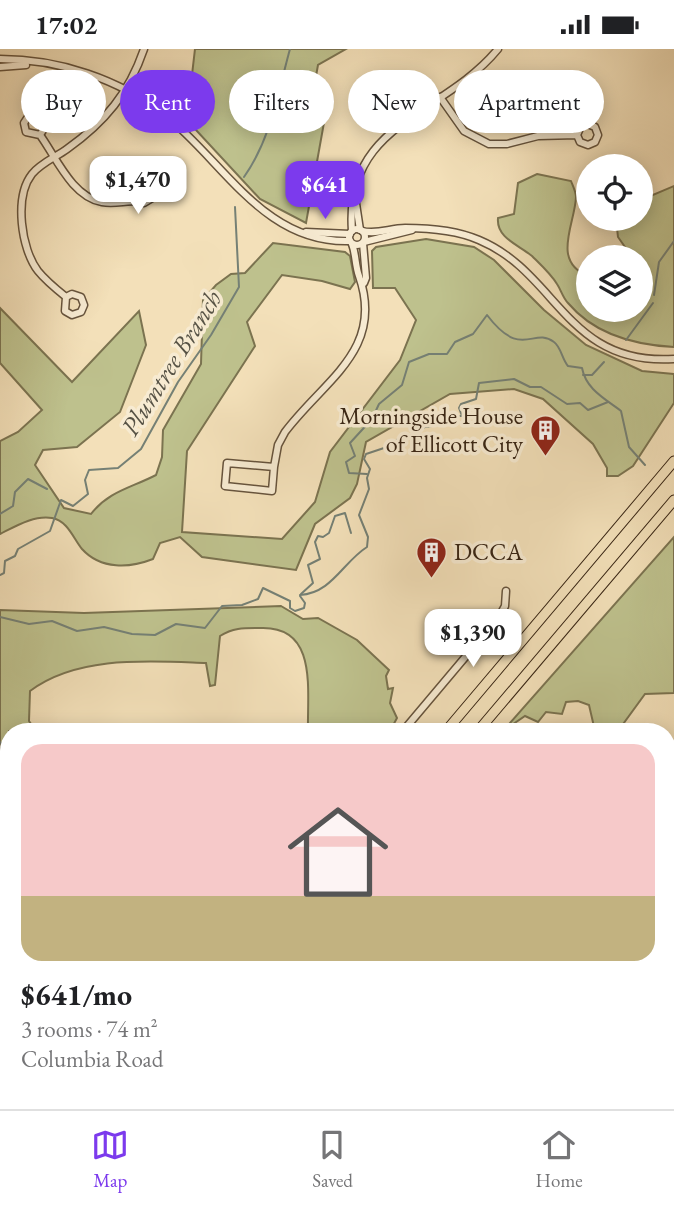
<!DOCTYPE html>
<meta charset="utf-8">
<style>
:root{--surface:#fff;--page:#f2f2f2;--text:#202124;--muted:#757577;--line:#e0e0e0;--accent:#7c3aed}
body{margin:0;font-family:"EB Garamond",serif;background:var(--page);color:var(--text);height:100vh;display:flex;flex-direction:column;font-size:26px;white-space:nowrap}
*{box-sizing:border-box;margin:0}
p{font-size:23px;color:var(--muted)}
.icon{flex:none;width:38px;height:38px;fill:none;stroke:currentColor;stroke-width:2;stroke-linecap:round;stroke-linejoin:round}
.map{position:relative;flex:1;overflow:hidden}
.details{position:absolute;left:0px;top:674px;width:676px;height:387px;display:flex;flex-direction:column;background:var(--surface);border-radius:28px 28px 0 0;box-shadow:0 4px 18px #0003}
.details>*{flex:none}
.banner{position:absolute;left:21px;top:21px;width:634px;height:63px;display:flex;gap:14px}
.tools{position:absolute;left:576px;top:105px;display:grid;gap:14px}
.tools a{display:grid;place-items:center;width:77px;height:77px;border-radius:50%;background:var(--surface);box-shadow:0 4px 18px #0003;font-size:35px}
.price{position:absolute;translate:-50% -60px;padding:0 16px;border-radius:14px;background:#fff;color:#222;font-size:23px;line-height:46px;filter:drop-shadow(0 2px 4px #0008)}
.price::after{content:'';position:absolute;left:50%;top:42px;width:21px;height:16px;margin-left:-10px;background:inherit;clip-path:polygon(0 0,100% 0,50% 100%)}
.price.selected{background:var(--accent);color:#fff}
ul{padding:0;list-style:none}
li{display:grid;align-content:center;gap:14px;height:371px;padding:0 21px}
li+li{border-top:2px solid var(--line)}
li span{display:grid;place-items:center;height:217px;border-radius:21px;color:#555}
li>.icon{margin-inline-start:auto}
span .icon{width:126px;height:126px;fill:#fffc;stroke-width:1}
li b{font-size:30px}
.chip{padding:0 24px;border-radius:32px;background:var(--surface);box-shadow:0 4px 18px #0003;font-size:24px;line-height:63px}
.chip.selected{background:var(--accent);color:#fff}
.status{display:flex;justify-content:space-between;align-items:center;height:49px;padding:0 35px;background:var(--surface);direction:ltr}
.status svg{height:19px;fill:currentColor}
.dock{display:flex;justify-content:space-around;align-items:center;height:98px;border-top:2px solid var(--line);background:var(--surface);font-size:19px;color:var(--muted)}
.dock a{display:grid;justify-items:center;gap:4px}
.dock .selected{color:var(--accent)}
.map>svg:first-child{display:block}
</style>
<div class="status"><b>17:02</b><svg viewBox="0 0 49 12"><path d="M0 12V9h3v3zM5 12V6h3v6zM10 12V3h3v9zM15 12V0h3v12zM26 1h20v11H26zM47 4h2v5h-2z"/></svg></div>
<div class="map">
<svg width="674" height="1060" viewBox="0 0 674 1060">
<rect width="100%" height="100%" fill="#f3e0b9"/>
<filter id="stains"><feTurbulence type="fractalNoise" baseFrequency=".00286" numOctaves="4"/><feColorMatrix values="0 0 0 0 .2 0 0 0 0 .09 0 0 0 0 .02 0 0 0 .5 -.17"/></filter>
<radialGradient id="worn" r=".72"><stop offset=".6" stop-color="#630" stop-opacity="0"/><stop offset="1" stop-color="#630" stop-opacity=".3"/></radialGradient>
<g fill="#bec18d" stroke="#7b7350" stroke-width="2">
<polygon points="195,0 346,0 318,16 312,49 325,68 306,174 260,150 183,67 190,43"/>
<path d="M537,125L571,132C573,137 576,143 576,148C575,175 551,212 588,227V261H640V208H632L618,188L616,170H640L641,151L674,137V298C635,296 594,285 568,254C563,249 561,241 557,235C551,225 540,215 532,207C519,196 496,189 498,169L514,165L518,134Z"/>
<path d="M426,190L474,198L494,211L544,261L586,296L642,322L674,325V354L633,417L618,427H607V419L593,395L543,350L514,340L450,345L366,393L357,435L350,449L315,475L296,521L202,508L180,488L160,494L153,510C130,519 101,521 82,500C73,489 68,472 52,469C34,466 16,477 0,485V392L18,383L42,361L0,314V259L72,333L139,262L146,296L120,363L77,398L43,401L35,416L64,459L91,465C109,442 131,439 156,426L162,408L163,381L201,315L203,251L216,236L231,225L245,224L273,194L345,203L350,207L355,233L350,240L322,232L282,226L247,273L255,297L187,402L182,483L282,490L315,453L330,403L400,311L416,271L395,239H373L372,202L376,198Z"/>
<polygon points="674,488 674,644 645,645 618,682 595,682 589,656 578,652 566,653 562,665 546,663 538,673 525,667 503,682"/>
<path d="M281,557L303,570L318,569L357,591L389,621L386,627L388,640L393,639L390,654L397,669L390,682H308C307,641 318,578 262,579C245,579 234,578 220,587L215,636L210,637L206,614C149,612 78,606 30,642L29,672L36,682H9V748L0,733V561L84,564Z"/>
<polygon points="0,1012 9,1012 9,1052 55,1052 57,1060 0,1060"/>
<polygon points="206,1052 256,1052 265,1060 187,1060"/>
<polygon points="361,1052 394,1052 408,1060 361,1060"/>
</g>
<g fill="none" stroke-linecap="round" stroke-linejoin="round">
<g stroke="#758075" stroke-width="2">
<path d="M244,128C271,90 278,43 290,0"/>
<polyline points="654,246 659,213 674,192"/>
<polyline points="626,291 653,254"/>
<polyline points="583,326 592,326 604,313"/>
<path d="M367,425L349,424L346,413L355,407L350,394L372,370L379,355L402,336L409,313L429,305H447L455,293L473,285L487,266C522,312 533,277 554,293C561,298 562,310 568,317L582,319C586,340 604,349 621,362L629,398L645,416"/>
<polyline points="0,465 13,457 15,443 28,430 47,440"/>
<polyline points="0,526 4,524 5,512 15,507 18,500 50,482 61,451 73,457 88,445 85,431 89,421 118,419 141,400 178,333 211,286 239,238 235,158"/>
<polyline points="301,545 313,534 308,516 320,510 315,493 318,487 323,488 329,484 335,467 345,464 351,484"/>
<path d="M300,546C332,544 343,513 367,498L368,488L359,466L369,440L367,429L370,420L364,410L366,405L393,396L400,387H413L425,378L439,376L453,367H462L459,359L461,355L476,350L479,334L514,330L530,338H541L567,355L580,354L588,361L608,353"/>
<polyline points="0,568 29,575 52,572 77,582 104,578 132,585 155,586 176,575 205,579 222,557 242,556 258,550 263,539 290,552 290,559 295,562 304,559 305,554 300,547"/>
<polyline points="0,693 9,704"/>
</g>
<defs>
<g id="minor">
<path d="M0,10C59,10 119,30 165,66C224,113 264,195 350,192"/>
<polyline points="0,18 26,16"/>
<polyline points="440,48 464,82 489,95 507,95 538,87 577,86 580,93 588,96 595,93 598,86 595,78 588,75 581,77 577,86"/>
<path d="M40,86L26,83L24,74L28,68L36,66L43,70L45,78L40,86C56,108 72,148 102,153C118,156 131,149 144,154L154,148V139L148,133L140,134L134,140L136,149"/>
<polyline points="355,148 360,181"/>
<circle cx="357" cy="188" r="8"/>
<path d="M352,182C344,73 442,68 498,0"/>
<path d="M362,182C377,186 390,179 405,179C430,179 456,181 479,191C558,224 566,317 674,310"/>
<polyline points="306,183 350,185"/>
<polyline points="364,193 412,181"/>
<polyline points="363,194 366,229 364,234"/>
<path d="M66,248L72,245L81,248L84,256L81,263L72,266L65,262L66,248C56,240 46,232 38,222C21,200 14,148 32,125C41,114 56,108 67,100C105,73 129,44 144,0"/>
<path d="M274,418L272,442L225,437L227,414L274,418L278,396L285,383C324,331 385,301 359,227C355,216 356,205 352,195"/>
<polyline points="403,682 499,568 505,557 506,542"/>
<polyline points="667,839 674,850"/>
<polyline points="0,858 9,854"/>
<polyline points="667,978 674,987"/>
<polyline points="557,1052 590,1060"/>
</g>
<g id="highway">
<polyline points="446,682 674,412"/>
<polyline points="478,682 674,451"/>
<polyline points="0,987 9,987"/>
<polyline points="0,1000 9,1001"/>
<polyline points="64,1052 66,1060"/>
<polyline points="268,1052 278,1060"/>
<polyline points="298,1052 300,1060"/>
<polyline points="127,1060 134,1052"/>
<polyline points="159,1060 166,1052"/>
<polyline points="173,1060 184,1052"/>
</g>
</defs>
<use href="#minor" stroke="#67543d" stroke-width="9"/>
<use href="#highway" stroke="#382514" stroke-width="11"/>
<use href="#minor" stroke="#f7ebd2" stroke-width="6"/>
<use href="#highway" stroke="#f3e0b9" stroke-width="9"/>
</g>
<defs>
<symbol id="building-pin" viewBox="-11 -11 22 30"><path d="M0 17L-7.5 6A9.5 9.5 0 1 1 7.5 6Z" fill="#8f2418" stroke="#f7ebd2"/><path d="M-4-6H4V6H1V3H-1V6H-4ZM-2.5-4.3h1.7v1.8h-1.7ZM.8-4.3h1.7v1.8H.8ZM-2.5-1h1.7V.8h-1.7ZM.8-1h1.7V.8H.8Z" fill="#fff"/></symbol>
</defs>
<g fill-rule="evenodd">
<use href="#building-pin" x="528" y="364" width="35" height="47"/>
<use href="#building-pin" x="414" y="486" width="35" height="47"/>
</g>
<g text-anchor="middle" stroke-width="7" stroke-linejoin="round" paint-order="stroke">
<g font-size="24" fill="#382514" stroke="#f7ebd2" text-anchor="end">
<text x="523" y="375">Morningside House<tspan x="523" dy="28">of Ellicott City</tspan></text>
<text x="454" y="511" text-anchor="start">DCCA</text>
</g>
<g font-size="26" font-style="italic" fill="#565245" stroke="#f7ebd2">
<text transform="translate(171 314) rotate(-58)" y="9">Plumtree Branch</text>
</g>
</g>
<rect width="100%" height="100%" filter="url(#stains)"/>
<rect width="100%" height="100%" fill="url(#worn)"/>
</svg>
<div class="tools">
<a><svg class="icon" aria-label="locate" viewBox="0 0 24 24"><circle cx="12" cy="12" r="6"/><path d="M12 2v4M12 18v4M2 12h4M18 12h4"/></svg></a>
<a><svg class="icon" aria-label="layers" viewBox="0 0 24 24"><path d="M12 4l9 5-9 5-9-5zM3 14l9 5 9-5"/></svg></a>
</div>
<b class="price" style="left:138px;top:167px">$1,470</b>
<b class="price selected" style="left:325px;top:172px">$641</b>
<b class="price" style="left:473px;top:620px">$1,390</b>
<div class="banner">
<a class="chip">Buy</a>
<a class="chip selected">Rent</a>
<a class="chip">Filters</a>
<a class="chip">New</a>
<a class="chip">Apartment</a>
</div>
<section class="details">
<ul>
<li><span style="background:linear-gradient(#f6c9c9 70%,#c2b280 0)"><svg class="icon" aria-label="home" viewBox="0 0 24 24"><path d="M3 11l9-7 9 7M6 9v11h12V9"/></svg></span><div><b>$641/mo</b><p>3 rooms · 74 m²</p><p>Columbia Road</p></div></li>
</ul>
</section>
</div>
<nav class="dock">
<a class="selected"><svg class="icon" aria-label="map" viewBox="0 0 24 24"><path d="M3 6l6-2 6 2 6-2v14l-6 2-6-2-6 2zM9 4v14M15 6v14"/></svg>Map</a>
<a><svg class="icon" aria-label="saved" viewBox="0 0 24 24"><path d="M7 4h10v16l-5-4-5 4z"/></svg>Saved</a>
<a><svg class="icon" aria-label="home" viewBox="0 0 24 24"><path d="M3 11l9-7 9 7M6 9v11h12V9"/></svg>Home</a>
</nav>
